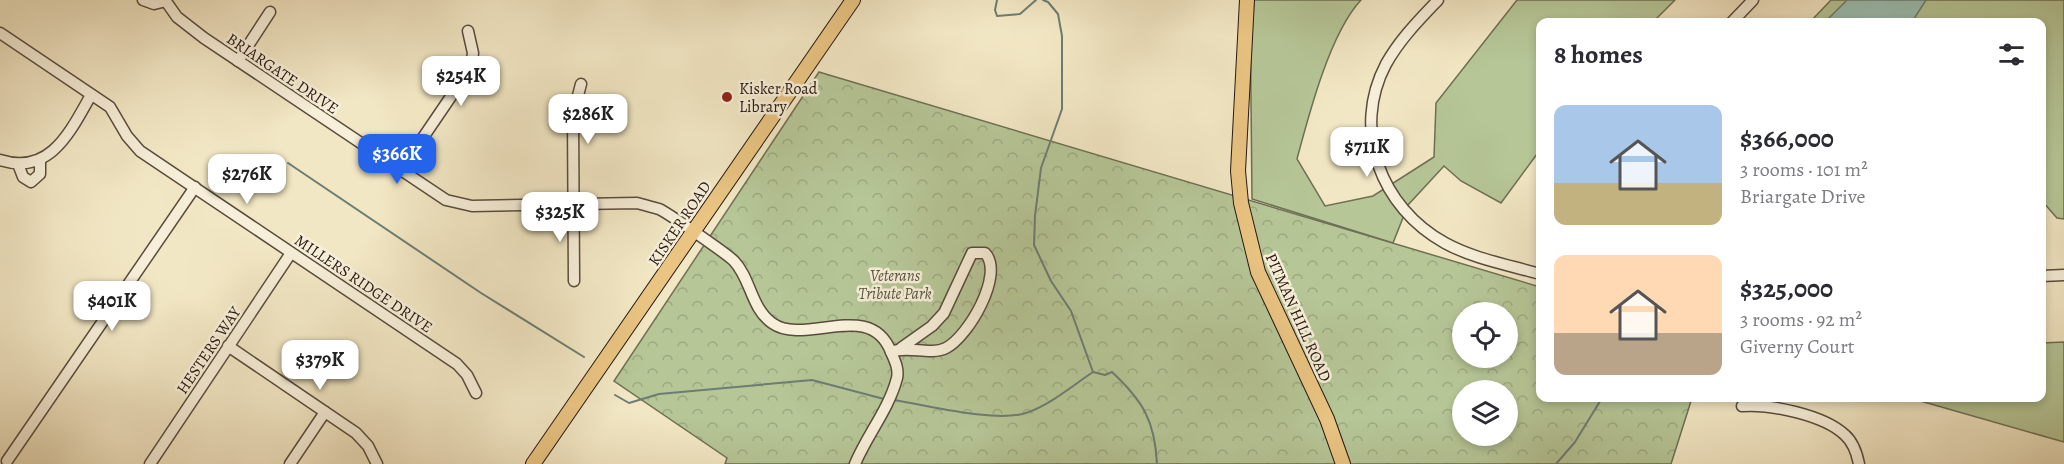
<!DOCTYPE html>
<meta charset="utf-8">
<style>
:root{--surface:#fff;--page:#f2f2f3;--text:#2b2b33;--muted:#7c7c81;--accent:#2563eb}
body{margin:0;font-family:Alegreya,serif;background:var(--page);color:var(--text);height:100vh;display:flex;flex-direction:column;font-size:22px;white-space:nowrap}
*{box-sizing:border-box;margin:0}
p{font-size:20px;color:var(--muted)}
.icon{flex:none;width:33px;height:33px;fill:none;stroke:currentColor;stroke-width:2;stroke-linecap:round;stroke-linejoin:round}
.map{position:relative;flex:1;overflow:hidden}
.drawer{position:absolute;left:1536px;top:18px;width:510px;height:384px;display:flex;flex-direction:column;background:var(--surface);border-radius:12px;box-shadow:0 3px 9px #0003}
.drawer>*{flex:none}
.tools{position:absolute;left:1452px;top:302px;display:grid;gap:12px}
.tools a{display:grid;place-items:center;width:66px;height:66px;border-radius:50%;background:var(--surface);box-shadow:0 3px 9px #0003;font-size:30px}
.price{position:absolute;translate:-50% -51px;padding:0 14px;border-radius:12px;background:#fff;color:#222;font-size:20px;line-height:39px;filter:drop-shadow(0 2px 3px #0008)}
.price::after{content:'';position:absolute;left:50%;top:36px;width:18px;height:14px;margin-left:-9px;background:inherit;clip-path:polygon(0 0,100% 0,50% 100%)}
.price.on{background:var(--accent);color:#fff}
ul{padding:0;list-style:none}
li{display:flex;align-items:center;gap:18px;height:150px;padding:0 18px}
li span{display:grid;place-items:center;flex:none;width:168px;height:120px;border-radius:12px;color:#555}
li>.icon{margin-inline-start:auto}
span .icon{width:72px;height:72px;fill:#fffc;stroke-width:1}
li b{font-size:26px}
h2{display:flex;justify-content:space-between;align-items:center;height:72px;padding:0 18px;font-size:26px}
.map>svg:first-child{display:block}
</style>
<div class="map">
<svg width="2064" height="464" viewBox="0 0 2064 464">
<defs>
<pattern id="forest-crowns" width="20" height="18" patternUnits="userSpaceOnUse" patternTransform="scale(1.5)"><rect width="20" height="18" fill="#b6c697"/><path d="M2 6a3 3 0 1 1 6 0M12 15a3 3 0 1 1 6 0" fill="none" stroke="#9ca981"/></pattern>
</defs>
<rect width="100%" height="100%" fill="#f2e7c4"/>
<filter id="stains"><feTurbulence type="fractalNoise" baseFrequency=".00333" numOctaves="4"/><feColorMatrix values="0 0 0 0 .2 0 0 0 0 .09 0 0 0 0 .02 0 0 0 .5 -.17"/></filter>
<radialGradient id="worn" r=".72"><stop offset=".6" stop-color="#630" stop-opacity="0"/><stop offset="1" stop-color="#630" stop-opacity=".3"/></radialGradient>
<g fill="#b6c697" stroke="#6e6f54" stroke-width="1.5">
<path d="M1250,0H1361C1330,33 1309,114 1297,159L1325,206L1373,196L1434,157L1436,103L1517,0H1675L1653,22H1540V150L1501,203L1461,181L1444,166L1408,205L1393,243L1252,199Z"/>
<polygon points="1831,0 2064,0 2064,219 2057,218 2042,201 2042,22 1810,22"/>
<polygon points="2064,342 2064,442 1910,398 2042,398 2042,343"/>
</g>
<path fill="url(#forest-crowns)" stroke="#6e6f54" stroke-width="1.5" fill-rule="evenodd" d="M819,72L1540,287V398H1692L1671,464H725L727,458L614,381ZM1462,312H1508V357H1462ZM1462,390H1508V435H1462Z"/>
<polygon fill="#9bc0b4" stroke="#6c7d73" stroke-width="1.5" points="1847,0 1926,0 1912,22 1825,22"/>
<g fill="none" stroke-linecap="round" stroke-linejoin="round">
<g stroke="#6c7d73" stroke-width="2">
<polyline points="997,0 995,10 997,16 1020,14 1036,0"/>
<polyline points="1043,0 1048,2 1058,14 1062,36 1062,109 1041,168 1035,216 1034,245 1051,281 1071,311 1093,372"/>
<polyline points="288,163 481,293 584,357"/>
<polyline points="615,395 629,403 659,394 812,380 884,399"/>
<path d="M893,400C928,405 995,423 1026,413C1050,405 1072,386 1093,372L1105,375L1112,372C1143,401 1155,421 1157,464"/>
<polyline points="1556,464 1575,442 1602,398"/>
</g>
<defs>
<g id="minor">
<polyline points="143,0 154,4 166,1"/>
<path d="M165,0L177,17L204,38L446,200L472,206L637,203C644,205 652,207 659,209C668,213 727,254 734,261C751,279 751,308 772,323C805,347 870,298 891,352C895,361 899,369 897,378C889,409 867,435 855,464"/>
<path d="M1438,0C1419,20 1400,39 1386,64C1351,130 1381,208 1445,243C1474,259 1509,265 1540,274"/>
<polyline points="1732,22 1753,0"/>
<polyline points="0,33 110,107 127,136 140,151 457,364 467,375 476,393"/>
<polyline points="238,61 270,12"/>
<path d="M0,160C50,176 70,132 91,95"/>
<polyline points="18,164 23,177 31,182 40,174 40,160"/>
<polyline points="401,170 471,67 473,53 468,31"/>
<polyline points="2042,276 2064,275"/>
<polyline points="574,281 573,115 581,84"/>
<polyline points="228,346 356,433 368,446 377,464"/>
<path d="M891,352C908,345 930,356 946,348C968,337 1005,274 985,253H972L944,313L932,326L901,348"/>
<path d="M1742,406C1771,404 1824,415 1845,435C1853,442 1857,454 1859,464"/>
<polyline points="7,461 195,187"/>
<polyline points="150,464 291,253"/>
<polyline points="290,464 325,412"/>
</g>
<g id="major">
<polyline points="1247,0 1238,171 1241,203 1258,272 1327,419 1343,464"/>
<polyline points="533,464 853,0"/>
</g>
</defs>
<use href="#minor" stroke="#594c3e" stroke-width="13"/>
<use href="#major" stroke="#261812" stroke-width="16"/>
<use href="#minor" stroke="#f7efd9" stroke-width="10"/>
<use href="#major" stroke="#e9c482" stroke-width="14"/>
</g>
<circle fill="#8f2418" stroke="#f7efd9" stroke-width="2" cx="727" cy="97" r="6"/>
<g text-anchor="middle" stroke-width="5" stroke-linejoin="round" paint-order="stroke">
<g font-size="16" fill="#261812" stroke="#f7efd9">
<text transform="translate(283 73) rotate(34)" y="6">BRIARGATE DRIVE</text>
<text transform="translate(679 223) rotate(-56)" y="6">KISKER ROAD</text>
<text transform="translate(364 283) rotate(34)" y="6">MILLERS RIDGE DRIVE</text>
<text transform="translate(1299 317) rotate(66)" y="6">PITMAN HILL ROAD</text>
<text transform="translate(208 350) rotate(-56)" y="6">HESTERS WAY</text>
</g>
<g font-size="16" fill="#261812" stroke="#f7efd9" text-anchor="start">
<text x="739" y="94">Kisker Road<tspan x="739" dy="18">Library</tspan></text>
</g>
<g font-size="16" font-style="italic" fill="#585541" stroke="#f7efd9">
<text x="895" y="281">Veterans<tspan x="895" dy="18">Tribute Park</tspan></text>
</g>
</g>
<rect width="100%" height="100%" filter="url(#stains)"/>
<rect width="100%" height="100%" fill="url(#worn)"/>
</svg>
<div class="tools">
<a><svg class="icon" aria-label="locate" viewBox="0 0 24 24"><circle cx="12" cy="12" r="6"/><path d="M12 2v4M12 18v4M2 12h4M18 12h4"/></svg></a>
<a><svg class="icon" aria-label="layers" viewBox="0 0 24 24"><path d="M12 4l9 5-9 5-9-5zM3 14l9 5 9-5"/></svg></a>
</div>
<b class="price" style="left:461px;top:107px">$254K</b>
<b class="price" style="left:588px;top:145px">$286K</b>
<b class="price" style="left:1367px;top:178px">$711K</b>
<b class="price on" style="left:397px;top:185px">$366K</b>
<b class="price" style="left:247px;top:205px">$276K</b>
<b class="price" style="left:560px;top:243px">$325K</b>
<b class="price" style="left:112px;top:332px">$401K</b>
<b class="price" style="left:320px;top:391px">$379K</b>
<section class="drawer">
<h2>8 homes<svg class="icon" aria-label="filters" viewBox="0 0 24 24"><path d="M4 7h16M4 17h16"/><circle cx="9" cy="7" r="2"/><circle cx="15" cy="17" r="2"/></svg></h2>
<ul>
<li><span style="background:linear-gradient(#a9c7e8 65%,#c2b280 0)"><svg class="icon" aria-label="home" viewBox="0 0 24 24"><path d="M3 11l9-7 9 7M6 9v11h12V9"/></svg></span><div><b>$366,000</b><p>3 rooms · 101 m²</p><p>Briargate Drive</p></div></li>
<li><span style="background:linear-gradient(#ffd9b3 65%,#b9a48a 0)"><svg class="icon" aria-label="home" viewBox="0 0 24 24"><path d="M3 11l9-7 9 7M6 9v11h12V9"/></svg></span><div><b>$325,000</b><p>3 rooms · 92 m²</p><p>Giverny Court</p></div></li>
</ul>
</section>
</div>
